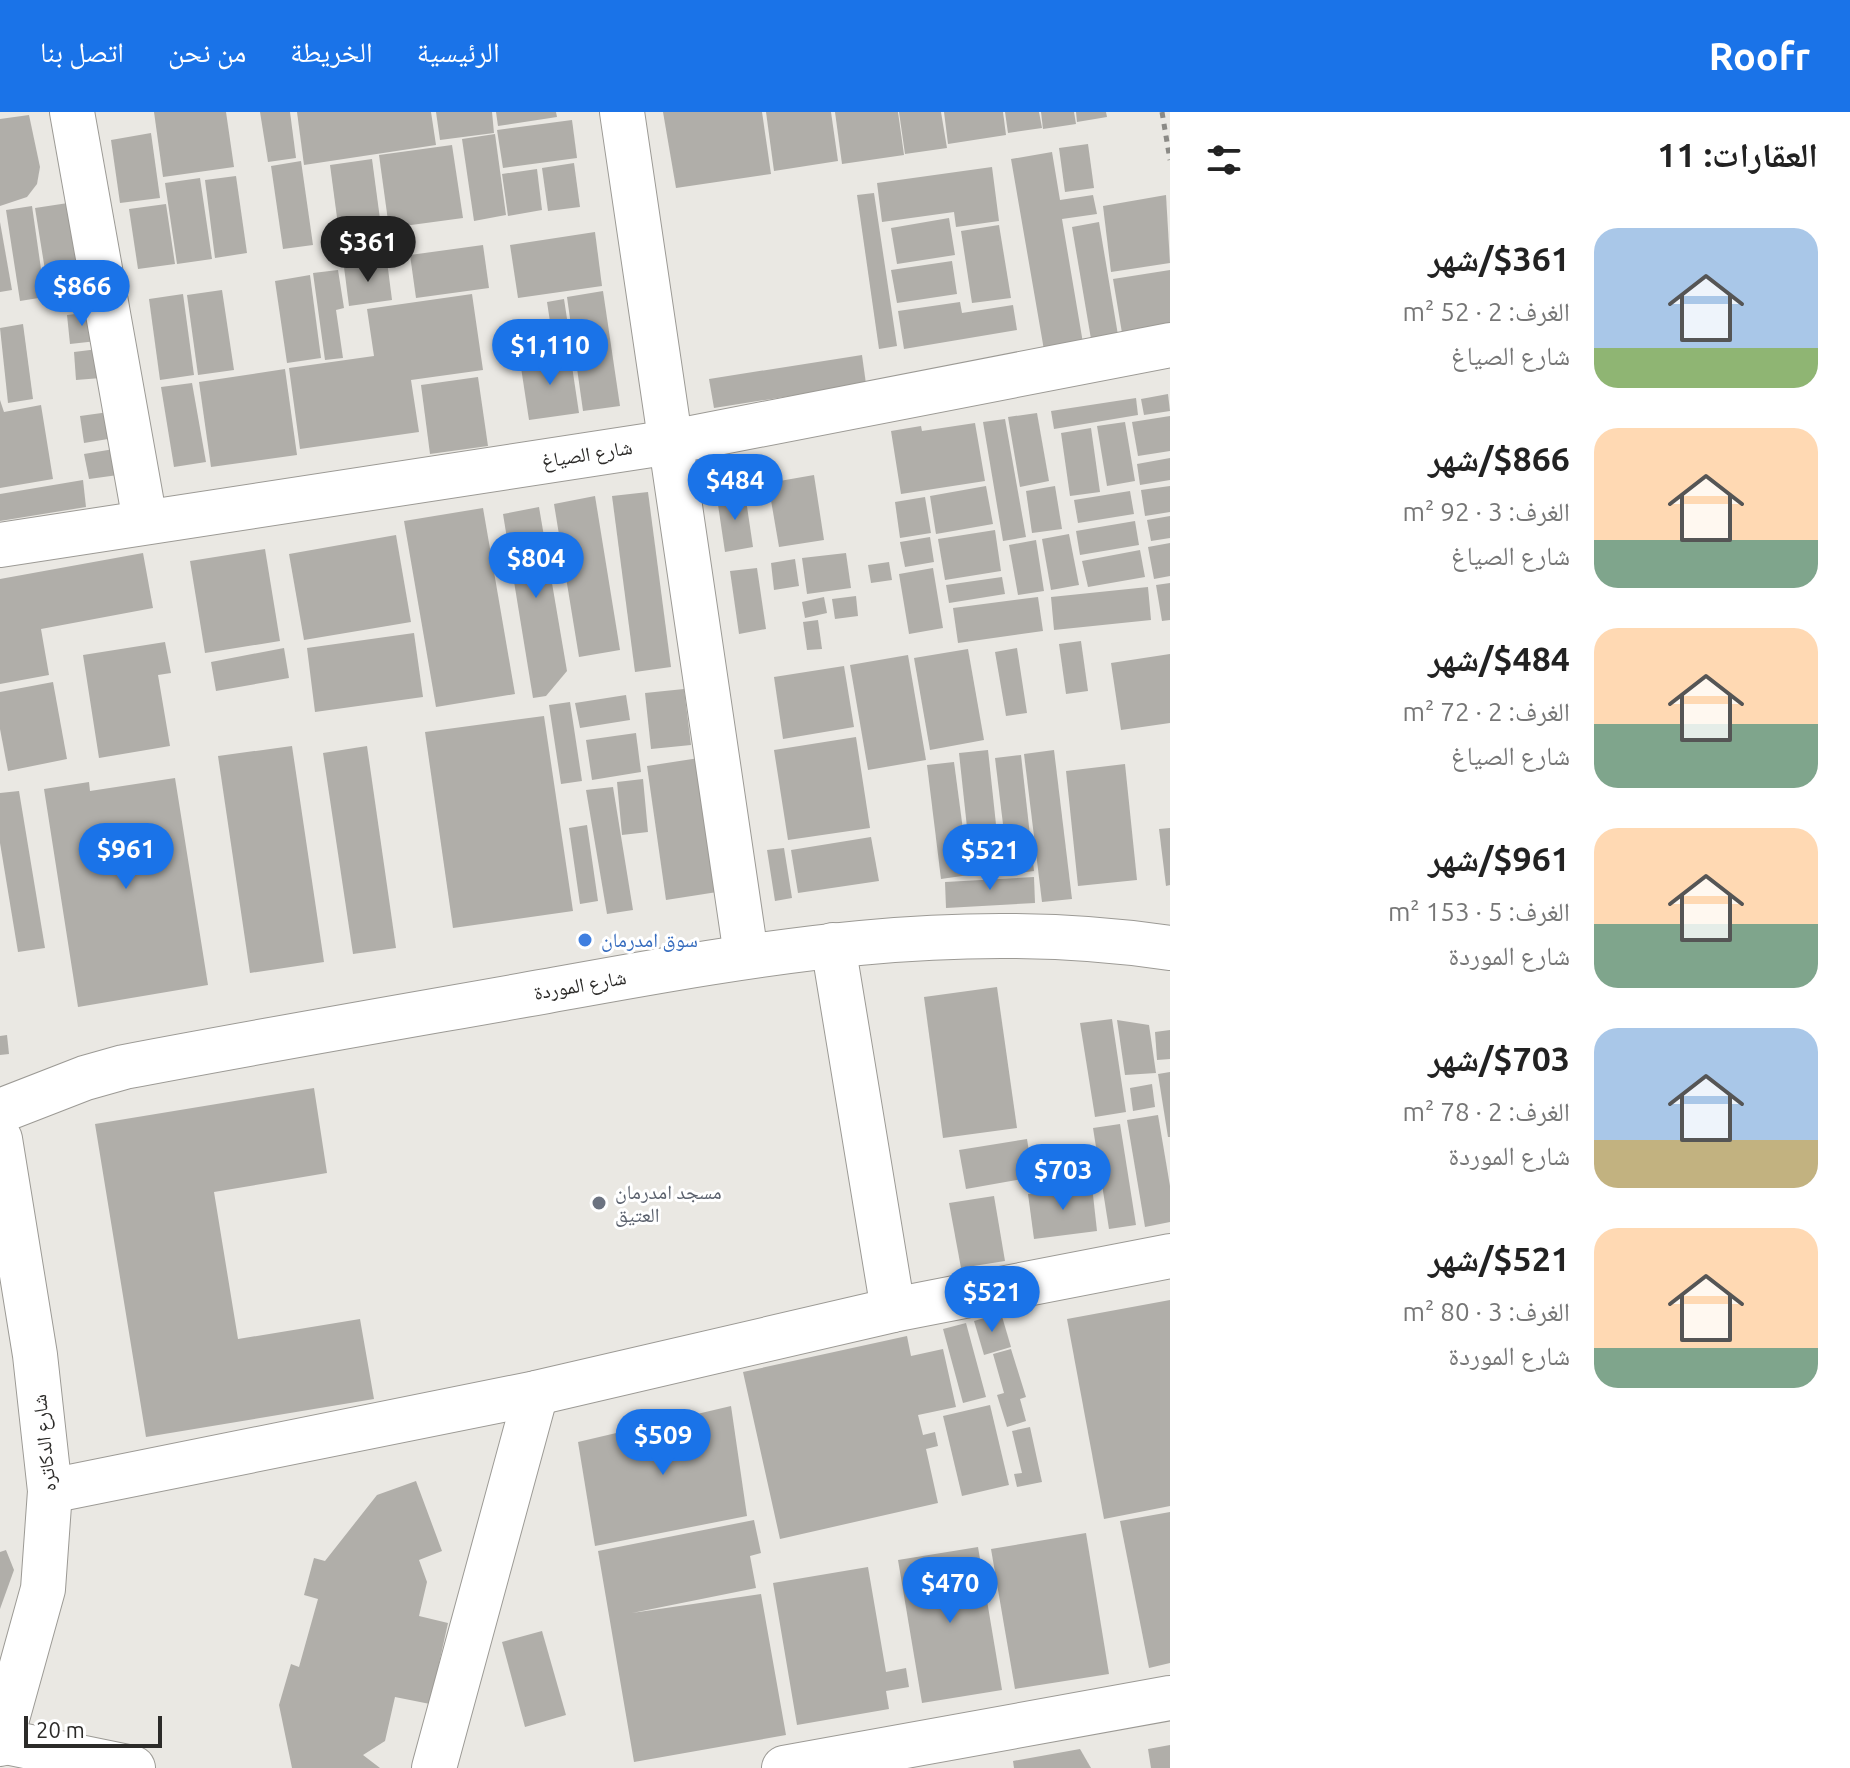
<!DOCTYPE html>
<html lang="ar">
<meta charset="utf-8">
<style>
:root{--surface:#fff;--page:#f2f2f2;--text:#222;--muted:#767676;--accent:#1a73e8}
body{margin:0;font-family:Ubuntu,"Noto Naskh Arabic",sans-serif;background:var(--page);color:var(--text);direction:rtl;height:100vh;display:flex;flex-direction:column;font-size:30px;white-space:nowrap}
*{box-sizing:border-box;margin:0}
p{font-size:26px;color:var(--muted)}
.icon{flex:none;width:44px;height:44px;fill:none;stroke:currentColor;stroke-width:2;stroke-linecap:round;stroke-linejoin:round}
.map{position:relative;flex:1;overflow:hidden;direction:ltr}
.panel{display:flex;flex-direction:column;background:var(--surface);width:680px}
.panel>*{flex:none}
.scale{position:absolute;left:24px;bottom:20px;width:138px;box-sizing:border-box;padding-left:8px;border:4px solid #2c2b29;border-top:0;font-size:22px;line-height:28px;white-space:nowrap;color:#2c2b29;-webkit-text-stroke:6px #fff;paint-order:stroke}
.price{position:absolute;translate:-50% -68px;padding:0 18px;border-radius:28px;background:var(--accent);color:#fff;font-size:26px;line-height:52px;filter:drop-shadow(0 2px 4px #0008)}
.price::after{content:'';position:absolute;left:50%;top:48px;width:24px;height:18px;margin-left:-12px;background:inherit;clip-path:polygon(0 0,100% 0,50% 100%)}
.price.on{background:#222;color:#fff}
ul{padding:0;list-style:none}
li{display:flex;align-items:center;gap:24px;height:200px;padding:0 32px}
li span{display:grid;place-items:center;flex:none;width:224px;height:160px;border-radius:24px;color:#555}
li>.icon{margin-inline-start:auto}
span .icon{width:96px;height:96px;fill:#fffc;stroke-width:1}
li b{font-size:34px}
h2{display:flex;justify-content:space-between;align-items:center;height:96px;padding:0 32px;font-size:34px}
header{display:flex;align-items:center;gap:48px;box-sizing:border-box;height:112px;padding:0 40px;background:var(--accent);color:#fff}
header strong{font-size:38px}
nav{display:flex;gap:44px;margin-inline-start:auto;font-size:28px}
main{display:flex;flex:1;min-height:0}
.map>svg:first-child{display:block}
</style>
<header>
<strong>Roofr</strong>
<nav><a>الرئيسية</a><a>الخريطة</a><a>من نحن</a><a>اتصل بنا</a></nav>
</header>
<main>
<section class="panel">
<h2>العقارات: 11<svg class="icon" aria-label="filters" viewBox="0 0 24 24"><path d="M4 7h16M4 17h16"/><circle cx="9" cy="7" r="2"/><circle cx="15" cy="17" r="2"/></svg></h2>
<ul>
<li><span style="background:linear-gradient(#a9c7e8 75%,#8fb573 0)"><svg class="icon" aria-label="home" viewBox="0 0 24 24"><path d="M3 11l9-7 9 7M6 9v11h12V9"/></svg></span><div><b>$361/شهر</b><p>الغرف: 2 · 52 m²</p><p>شارع الصياغ</p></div></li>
<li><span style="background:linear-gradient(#ffd9b3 70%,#7fa58c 0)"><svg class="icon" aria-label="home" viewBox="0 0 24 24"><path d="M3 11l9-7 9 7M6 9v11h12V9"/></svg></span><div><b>$866/شهر</b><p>الغرف: 3 · 92 m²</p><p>شارع الصياغ</p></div></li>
<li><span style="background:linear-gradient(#ffd9b3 60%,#7fa58c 0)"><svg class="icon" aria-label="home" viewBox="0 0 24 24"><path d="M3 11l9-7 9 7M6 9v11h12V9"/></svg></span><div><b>$484/شهر</b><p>الغرف: 2 · 72 m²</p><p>شارع الصياغ</p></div></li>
<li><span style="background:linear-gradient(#ffd9b3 60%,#7fa58c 0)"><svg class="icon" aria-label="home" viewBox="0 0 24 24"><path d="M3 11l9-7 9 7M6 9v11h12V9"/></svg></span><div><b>$961/شهر</b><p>الغرف: 5 · 153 m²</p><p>شارع الموردة</p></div></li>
<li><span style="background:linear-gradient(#a9c7e8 70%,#c2b280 0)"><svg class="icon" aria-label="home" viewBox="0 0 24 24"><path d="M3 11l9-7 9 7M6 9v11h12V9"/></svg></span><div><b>$703/شهر</b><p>الغرف: 2 · 78 m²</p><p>شارع الموردة</p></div></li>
<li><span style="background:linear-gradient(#ffd9b3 75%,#7fa58c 0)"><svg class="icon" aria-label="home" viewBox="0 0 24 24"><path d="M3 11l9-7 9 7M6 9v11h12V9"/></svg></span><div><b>$521/شهر</b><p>الغرف: 3 · 80 m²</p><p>شارع الموردة</p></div></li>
</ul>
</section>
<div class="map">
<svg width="1170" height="1656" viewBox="0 0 1170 1656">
<rect width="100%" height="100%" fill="#eae8e3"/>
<g fill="#b0aea9">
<polygon points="154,0 226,0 234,55 163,65"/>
<polygon points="260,0 290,0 296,46 268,50"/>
<polygon points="297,0 431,0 436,33 304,53"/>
<polygon points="436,0 492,0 494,21 440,28"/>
<polygon points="496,0 556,0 557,5 498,14"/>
<polygon points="663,0 762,0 771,62 676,76"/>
<polygon points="766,0 831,0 838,49 774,59"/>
<polygon points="835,0 898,0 904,43 842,52"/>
<polygon points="899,0 941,0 947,36 905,42"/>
<polygon points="944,0 1003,0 1006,23 948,32"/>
<polygon points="1005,0 1039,0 1042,16 1008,21"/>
<polygon points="1041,0 1074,0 1076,12 1043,17"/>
<polygon points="1076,0 1106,0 1107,5 1077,10"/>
<polygon points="29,3 40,55 37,72 27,85 0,94 0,7"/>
<polygon points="572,8 577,46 503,56 497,18"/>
<polygon points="151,21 160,86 120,91 111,28"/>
<polygon points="495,22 506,103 474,109 462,27"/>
<polygon points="1088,32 1094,76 1065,80 1059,36"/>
<polygon points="452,33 463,106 389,116 379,43"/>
<polygon points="1052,40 1060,88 1093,83 1097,102 1062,107 1083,231 1044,238 1011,47"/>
<polygon points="372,47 382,122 340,128 330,53"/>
<polygon points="301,49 313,133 283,137 271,54"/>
<polygon points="574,51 580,95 548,99 542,56"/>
<polygon points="992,55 999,109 956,115 954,100 882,110 877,71"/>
<polygon points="537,57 542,98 508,104 502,62"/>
<polygon points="236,64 247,141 215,146 205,68"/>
<polygon points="200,66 212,147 177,152 165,71"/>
<polygon points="874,81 897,234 879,237 857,83"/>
<polygon points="1166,83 1170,151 1111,160 1103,94"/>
<polygon points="68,91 81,177 49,183 35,96"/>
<polygon points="166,92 175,152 138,157 129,97"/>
<polygon points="32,94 45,185 20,189 6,98"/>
<polygon points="949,106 955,143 897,152 891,116"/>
<polygon points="0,110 12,178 0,180"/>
<polygon points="1099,110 1118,223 1091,227 1072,115"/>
<polygon points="999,113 1011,186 972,191 961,119"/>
<polygon points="595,120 602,174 518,186 510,133"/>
<polygon points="483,133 489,176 416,186 410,143"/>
<polygon points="387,149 392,188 349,194 344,155"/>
<polygon points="952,149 957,182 897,191 891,158"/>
<polygon points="338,158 344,196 336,198 343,246 325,248 313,161"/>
<polygon points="1170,158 1170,213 1122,221 1113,167"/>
<polygon points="310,163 321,246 287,251 275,169"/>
<polygon points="222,178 234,258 198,263 187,183"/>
<polygon points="603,179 620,294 583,299 567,185"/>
<polygon points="183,182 194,263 160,268 149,187"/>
<polygon points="472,182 483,258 411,268 419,320 300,337 289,256 374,244 367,197"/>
<polygon points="564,187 571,233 554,236 547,190"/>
<polygon points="960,190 962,201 1013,193 1017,218 904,237 898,199"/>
<polygon points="93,200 97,229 70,232 67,203"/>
<polygon points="23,212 33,287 8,291 0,216"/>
<polygon points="98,237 101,266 76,268 74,240"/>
<polygon points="570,241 579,301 529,308 520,249"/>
<polygon points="862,243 866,272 714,296 709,267"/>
<polygon points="285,257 297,343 211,355 199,270"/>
<polygon points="478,265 488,334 430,342 421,273"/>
<polygon points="192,271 206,350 174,355 161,275"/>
<polygon points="1168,282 1170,299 1144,303 1141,287"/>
<polygon points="1136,286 1138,303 1054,317 1051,299"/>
<polygon points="0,288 4,300 41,293 53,367 0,376"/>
<polygon points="109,300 114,326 84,331 80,304"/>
<polygon points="1037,301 1049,369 1020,375 1008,305"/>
<polygon points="1170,304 1170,339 1138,344 1132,310"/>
<polygon points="1005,307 1026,425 1003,429 983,310"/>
<polygon points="1125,310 1135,369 1107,374 1097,314"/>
<polygon points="975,311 985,369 901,382 891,319 921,314 922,319"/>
<polygon points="1091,316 1100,380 1070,384 1061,321"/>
<polygon points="114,337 118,363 89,367 84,342"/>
<polygon points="1170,346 1170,368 1140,373 1137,352"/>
<polygon points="814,363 824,428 779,435 768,371"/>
<polygon points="83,368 86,395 0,409 0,382"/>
<polygon points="986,374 993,412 936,422 930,384"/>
<polygon points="1055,374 1062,417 1032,421 1026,379"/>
<polygon points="1170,374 1170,400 1145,404 1141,378"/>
<polygon points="1130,379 1134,402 1078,411 1074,388"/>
<polygon points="648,380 671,555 635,560 612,384"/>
<polygon points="745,381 753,435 725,440 717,386"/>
<polygon points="595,384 620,538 579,545 554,392"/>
<polygon points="925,385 931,421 900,426 895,390"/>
<polygon points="539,395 567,559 546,584 533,586 503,402"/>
<polygon points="483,396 515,582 436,595 404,409"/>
<polygon points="1170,404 1170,426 1151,429 1147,408"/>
<polygon points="1135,409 1139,433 1080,443 1076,419"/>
<polygon points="995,418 1001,459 945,468 938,427"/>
<polygon points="1069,422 1079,473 1051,478 1042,427"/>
<polygon points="396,423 411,510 304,528 289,442"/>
<polygon points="930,425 934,450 905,455 900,430"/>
<polygon points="1036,428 1044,479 1018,483 1009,433"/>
<polygon points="1170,431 1170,464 1154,467 1148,435"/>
<polygon points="265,437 280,529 205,541 190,449"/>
<polygon points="1140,438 1145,465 1088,475 1082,449"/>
<polygon points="143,441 153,496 41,517 49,563 0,572 0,467"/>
<polygon points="846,441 851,476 807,482 802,446"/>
<polygon points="795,447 799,474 774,478 771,451"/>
<polygon points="889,450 892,468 871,471 868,453"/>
<polygon points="757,456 766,517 739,522 730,459"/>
<polygon points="933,456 943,516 909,522 899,462"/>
<polygon points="1002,465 1005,482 949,491 946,473"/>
<polygon points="1170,471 1170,508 1162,509 1156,473"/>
<polygon points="1148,475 1151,508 1054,518 1051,485"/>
<polygon points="856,484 858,504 835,507 832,487"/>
<polygon points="824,485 827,501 805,506 802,490"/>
<polygon points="1038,485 1043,519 958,531 953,496"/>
<polygon points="818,508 822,537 807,538 803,510"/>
<polygon points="414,521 423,585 315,600 307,536"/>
<polygon points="1081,529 1088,579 1066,582 1059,532"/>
<polygon points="165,530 171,561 158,563 170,634 99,646 83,543"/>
<polygon points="284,536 289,566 216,579 211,550"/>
<polygon points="1017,536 1027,601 1006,604 995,540"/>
<polygon points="968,537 984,628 930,638 914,546"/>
<polygon points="1170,542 1170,611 1121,618 1111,551"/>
<polygon points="908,543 926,648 868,658 850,553"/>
<polygon points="844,554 854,615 783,627 774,565"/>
<polygon points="53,570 67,647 8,659 0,617 0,580"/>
<polygon points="684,577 691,633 651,637 645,581"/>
<polygon points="626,583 630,608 580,616 575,591"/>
<polygon points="570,590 582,669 561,672 549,593"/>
<polygon points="544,604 573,799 453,816 425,620"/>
<polygon points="636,621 641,660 592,668 586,628"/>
<polygon points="856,625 870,716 788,728 774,638"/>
<polygon points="292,634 324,850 250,861 218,644"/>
<polygon points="367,634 396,836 353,842 323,641"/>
<polygon points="988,638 1001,759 972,762 959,641"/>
<polygon points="1054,638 1072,787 1042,790 1024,642"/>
<polygon points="1021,643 1034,759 1009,762 995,646"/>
<polygon points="712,644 730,778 666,788 647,654"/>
<polygon points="954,650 969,763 941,767 927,653"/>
<polygon points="1125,652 1137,768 1078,774 1066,659"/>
<polygon points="175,666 208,873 78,895 44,677 89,670 90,679"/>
<polygon points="643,667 648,720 622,723 617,670"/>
<polygon points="613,675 633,798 607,802 586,678"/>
<polygon points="19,679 45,836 18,840 0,731 0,681"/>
<polygon points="587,713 598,789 580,792 569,716"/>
<polygon points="1170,716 1170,773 1166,774 1159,717"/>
<polygon points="871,725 879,769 798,781 791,738"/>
<polygon points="784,736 792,786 775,789 767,738"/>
<polygon points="1034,765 1035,791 946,796 945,770"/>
<polygon points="997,875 1017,1016 943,1026 924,885"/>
<polygon points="1112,907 1126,1000 1095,1005 1080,911"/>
<polygon points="1117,908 1149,913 1156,961 1125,963"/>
<polygon points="1170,918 1170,947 1157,948 1155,920"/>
<polygon points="7,923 9,942 0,943 0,924"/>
<polygon points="1170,960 1170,1025 1168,1025 1158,962"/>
<polygon points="1152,972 1155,995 1133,999 1130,976"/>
<polygon points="314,976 327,1061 214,1080 238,1227 360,1207 374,1287 146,1325 95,1012"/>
<polygon points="1158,1003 1170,1074 1170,1110 1145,1115 1127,1008"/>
<polygon points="1120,1012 1136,1113 1109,1117 1093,1016"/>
<polygon points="1027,1027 1033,1065 966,1077 959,1038"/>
<polygon points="1092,1074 1097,1119 1034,1127 1028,1082"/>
<polygon points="994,1084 1005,1149 961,1156 949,1091"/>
<polygon points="1170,1188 1170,1394 1104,1407 1067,1207"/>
<polygon points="1001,1201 1011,1235 984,1243 974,1209"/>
<polygon points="966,1211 986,1285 963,1291 943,1217"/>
<polygon points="907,1224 911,1244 943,1237 956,1295 918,1303 923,1323 935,1320 938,1334 926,1337 938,1391 780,1427 743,1260"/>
<polygon points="1011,1237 1026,1285 1020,1287 1026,1309 1007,1315 997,1283 1004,1281 993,1242"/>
<polygon points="990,1293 1009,1373 962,1384 943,1304"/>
<polygon points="731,1294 747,1404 595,1434 578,1330"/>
<polygon points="1030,1315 1042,1370 1017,1375 1014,1362 1022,1361 1012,1319"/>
<polygon points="416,1369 442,1439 419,1448 427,1470 419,1504 448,1511 430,1592 395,1585 385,1629 363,1643 380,1656 292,1656 279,1593 291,1552 299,1555 318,1487 304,1483 314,1446 325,1449 377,1383"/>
<polygon points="1170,1400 1170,1551 1149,1556 1120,1409"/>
<polygon points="754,1408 761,1441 750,1444 756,1476 632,1501 761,1482 786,1623 634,1650 598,1439"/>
<polygon points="1086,1421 1109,1562 1015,1577 991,1437"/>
<polygon points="978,1435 1002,1578 922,1591 898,1448"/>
<polygon points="6,1438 14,1458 0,1497 0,1440"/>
<polygon points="868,1455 886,1560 906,1556 909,1575 886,1579 889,1597 797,1613 773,1471"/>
<polygon points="542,1519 566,1603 525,1615 502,1530"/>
<polygon points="1170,1633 1170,1656 1151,1656 1148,1637"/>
<polygon points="1080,1637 1091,1656 1014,1656 1013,1649"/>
</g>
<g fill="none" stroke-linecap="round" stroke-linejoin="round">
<defs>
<g id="minor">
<polyline points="72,0 145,409"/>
<polyline points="622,0 746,843"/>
<polyline points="0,433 671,330 1170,233"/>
<polyline points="833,833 893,1198"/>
<path d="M0,999L85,966L124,955C265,928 406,904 547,879C757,841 956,804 1170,836"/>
<polyline points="0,1027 35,1243 50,1379 43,1477 0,1632"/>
<polyline points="50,1379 536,1281 893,1198 1170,1144"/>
<polyline points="1,1629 133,1656"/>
<polyline points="434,1656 536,1281"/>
<polyline points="784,1656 1170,1586"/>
</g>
</defs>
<use href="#minor" stroke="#9c9a95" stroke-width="46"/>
<polyline stroke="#8b8a86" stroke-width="5" stroke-dasharray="6 6" stroke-linecap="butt" points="1162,0 1170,48"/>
<use href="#minor" stroke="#fff" stroke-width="44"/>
</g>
<circle fill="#3f7fe0" stroke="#fff" stroke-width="3" cx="585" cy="828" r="8"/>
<circle fill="#6b7280" stroke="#fff" stroke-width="3" cx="599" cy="1091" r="8"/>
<g text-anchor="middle" stroke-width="6" stroke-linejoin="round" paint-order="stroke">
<g font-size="20" fill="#2c2b29" stroke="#fff">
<text transform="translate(587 342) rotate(-9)" y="7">شارع الصياغ</text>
<text transform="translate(580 873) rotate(-10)" y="7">شارع الموردة</text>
<text transform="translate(44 1331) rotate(-96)" y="7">شارع الدكاتره</text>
</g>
<g font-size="20" fill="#366cbe" stroke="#fff" text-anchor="start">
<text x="601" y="835">سوق امدرمان</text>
</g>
<g font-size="20" fill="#5b616d" stroke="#fff" text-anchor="start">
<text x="615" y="1087">مسجد امدرمان<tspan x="615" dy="23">العتيق</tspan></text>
</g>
</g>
</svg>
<div class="scale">20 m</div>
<b class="price on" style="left:368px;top:172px">$361</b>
<b class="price" style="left:82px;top:216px">$866</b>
<b class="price" style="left:550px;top:275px">$1,110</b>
<b class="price" style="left:735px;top:410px">$484</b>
<b class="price" style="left:536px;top:488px">$804</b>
<b class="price" style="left:126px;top:779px">$961</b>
<b class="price" style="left:990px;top:780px">$521</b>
<b class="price" style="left:1063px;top:1100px">$703</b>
<b class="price" style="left:992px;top:1222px">$521</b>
<b class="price" style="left:663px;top:1365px">$509</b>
<b class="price" style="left:950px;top:1513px">$470</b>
</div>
</main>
